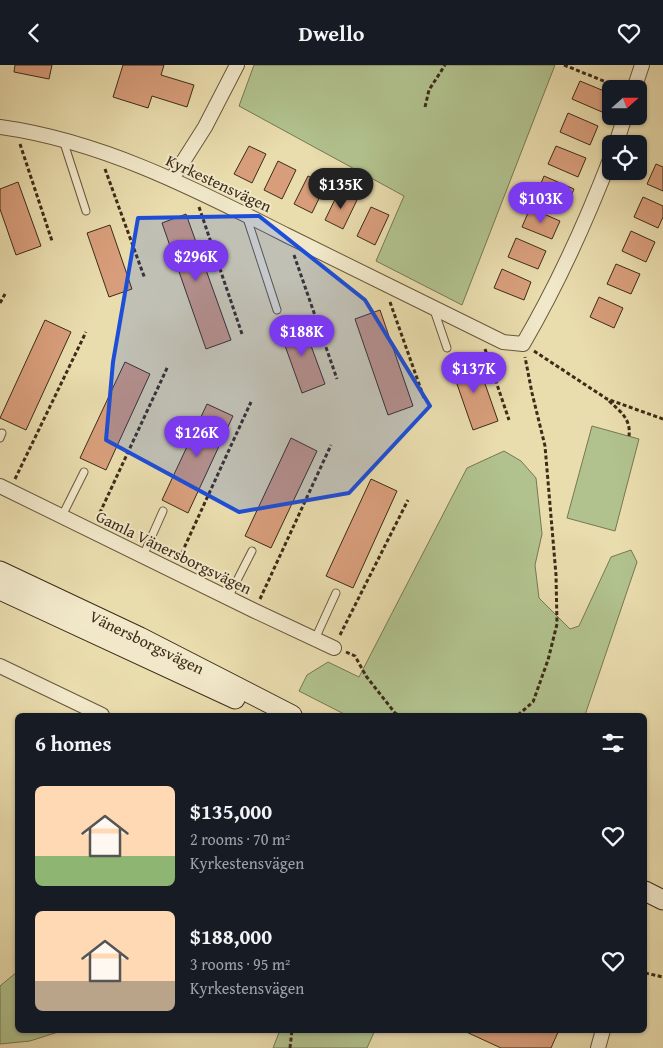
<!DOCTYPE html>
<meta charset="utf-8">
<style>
:root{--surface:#171b24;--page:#20242c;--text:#f1f3f6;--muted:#9ea1a6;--accent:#7c3aed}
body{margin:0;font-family:"Gentium Book Plus",serif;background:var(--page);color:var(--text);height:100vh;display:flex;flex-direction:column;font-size:19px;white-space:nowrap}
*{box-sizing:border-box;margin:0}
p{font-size:16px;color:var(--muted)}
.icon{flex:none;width:28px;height:28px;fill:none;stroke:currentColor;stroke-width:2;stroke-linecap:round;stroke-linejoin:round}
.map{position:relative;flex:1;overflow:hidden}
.details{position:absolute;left:15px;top:648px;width:632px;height:320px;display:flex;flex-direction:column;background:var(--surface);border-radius:8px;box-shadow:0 1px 4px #0004}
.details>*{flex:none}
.needle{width:32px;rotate:69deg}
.buttons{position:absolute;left:602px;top:15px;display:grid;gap:10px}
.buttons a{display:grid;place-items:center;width:45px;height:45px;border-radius:8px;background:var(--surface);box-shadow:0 1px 4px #0004;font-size:25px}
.price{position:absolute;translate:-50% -42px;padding:0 11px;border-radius:18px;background:var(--accent);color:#fff;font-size:16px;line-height:32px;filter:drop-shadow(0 1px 2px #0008)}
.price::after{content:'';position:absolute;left:50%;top:30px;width:15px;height:11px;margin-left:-8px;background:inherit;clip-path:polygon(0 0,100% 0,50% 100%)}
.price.selected{background:#222;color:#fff}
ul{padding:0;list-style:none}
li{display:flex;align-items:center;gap:15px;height:125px;padding:0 20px}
li span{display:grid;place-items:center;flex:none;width:140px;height:100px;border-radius:8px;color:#555}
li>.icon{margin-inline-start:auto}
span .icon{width:60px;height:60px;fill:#fffc;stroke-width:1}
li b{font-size:21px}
h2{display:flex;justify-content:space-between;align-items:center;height:60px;padding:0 20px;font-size:21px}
header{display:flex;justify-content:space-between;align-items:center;height:65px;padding:0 20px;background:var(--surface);font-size:22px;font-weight:700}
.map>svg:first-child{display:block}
</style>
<header><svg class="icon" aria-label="back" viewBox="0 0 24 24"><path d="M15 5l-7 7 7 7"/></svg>Dwello<svg class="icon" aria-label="heart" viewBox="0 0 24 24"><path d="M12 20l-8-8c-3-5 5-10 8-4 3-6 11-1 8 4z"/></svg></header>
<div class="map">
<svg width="663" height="983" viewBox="0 0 663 983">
<rect width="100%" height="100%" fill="#e9dcad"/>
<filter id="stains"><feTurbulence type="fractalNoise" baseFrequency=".004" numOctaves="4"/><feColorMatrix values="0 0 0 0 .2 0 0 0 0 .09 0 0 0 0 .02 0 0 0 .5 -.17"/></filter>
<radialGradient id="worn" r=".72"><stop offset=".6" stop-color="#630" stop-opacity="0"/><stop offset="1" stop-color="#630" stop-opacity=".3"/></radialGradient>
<g fill="#b1c28e" stroke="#777753">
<polygon points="254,0 555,0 462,240 376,196 404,131 239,41"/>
<polygon points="592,361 639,374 615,466 567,453"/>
<polygon points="504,386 521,396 536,413 542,469 535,500 539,533 570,564 579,561 611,492 631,485 637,497 585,650 346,650 299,626 307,610 328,597 359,612 467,403"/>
<polygon points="17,907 18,965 59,965 58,967 30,976 0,979 0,921"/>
<polygon points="280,965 375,965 367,983 273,983"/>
</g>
<g fill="#d89e7b" stroke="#3d2c18">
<polygon points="15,0 52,0 49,14 14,7"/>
<polygon points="123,0 164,0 161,10 194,20 187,42 152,31 148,43 113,32"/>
<polygon points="580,16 609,28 602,47 572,34"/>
<polygon points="568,48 598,61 590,80 560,67"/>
<polygon points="249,81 266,89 252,118 234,109"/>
<polygon points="556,81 586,93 578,112 548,99"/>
<polygon points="278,96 296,105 282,134 264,125"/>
<polygon points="656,99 663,102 663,126 647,119"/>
<polygon points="308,111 326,119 312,148 294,139"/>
<polygon points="544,111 574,124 566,143 536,130"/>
<polygon points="18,117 41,181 16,190 0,144 0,124"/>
<polygon points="339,126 357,135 343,164 325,155"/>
<polygon points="643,132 663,141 663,152 658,163 634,152"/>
<polygon points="371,142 389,150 375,180 357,171"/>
<polygon points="530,143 560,156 552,174 522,162"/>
<polygon points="186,149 231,275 206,284 162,158"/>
<polygon points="110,160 132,224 109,232 87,168"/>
<polygon points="631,166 655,177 646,197 622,186"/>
<polygon points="516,173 546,186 538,204 508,192"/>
<polygon points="616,199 640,209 631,229 607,219"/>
<polygon points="502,204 531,217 524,235 494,223"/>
<polygon points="599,232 623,243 614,263 590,252"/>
<polygon points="380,245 413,341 388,350 355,254"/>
<polygon points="45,255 71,267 26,365 0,353"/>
<polygon points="302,256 325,319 302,328 279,264"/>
<polygon points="476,293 498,356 473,365 451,302"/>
<polygon points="125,297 150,309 106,405 80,393"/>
<polygon points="207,339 233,351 188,448 162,435"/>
<polygon points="291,373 317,386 271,483 245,471"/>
<polygon points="371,414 397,426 353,523 326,511"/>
<polygon points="462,965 559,965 551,983 501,983"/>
</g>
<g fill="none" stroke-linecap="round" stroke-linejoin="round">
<defs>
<g id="lane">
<polyline points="63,75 86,146"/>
<polyline points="246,150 277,245"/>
<polyline points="434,245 447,283"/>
<polyline points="0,373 2,368"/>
<polyline points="62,451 84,407"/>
<polyline points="143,491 163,446"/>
<polyline points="228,533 252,486"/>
<polyline points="315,574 336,528"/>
</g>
<g id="street">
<polyline points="634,24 642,0"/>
<path d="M0,62C102,76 195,124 286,170C358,206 431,241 503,277L523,279C558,219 586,157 611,92"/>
<polyline points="616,79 625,51"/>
<polyline points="172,114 205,62 237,0"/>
<polyline points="0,421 255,546 334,583"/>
<polyline points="0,601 102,650"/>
<polyline points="598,983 603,965"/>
</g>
<g id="secondary">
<polyline points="0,506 140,572 292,650"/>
<polyline points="0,525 235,634"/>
<polyline points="645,826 663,835"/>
</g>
</defs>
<use href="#lane" stroke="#68583d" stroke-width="9"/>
<use href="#street" stroke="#68583d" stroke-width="16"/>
<use href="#secondary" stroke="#3d2c18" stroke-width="21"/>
<g stroke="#3d2c18" stroke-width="3" stroke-dasharray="4 2.5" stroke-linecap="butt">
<polyline points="564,0 621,23"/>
<polyline points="425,42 429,25 445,0"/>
<polyline points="20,79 52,176"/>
<polyline points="105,104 145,214"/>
<polyline points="199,142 242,269"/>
<polyline points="294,190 337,314"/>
<polyline points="390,237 424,333"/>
<polyline points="0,238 5,229"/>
<polyline points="485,284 509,355"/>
<polyline points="534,286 607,334 663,354"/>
<path d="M609,336C621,347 631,354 629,371"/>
<polyline points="15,414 86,267"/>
<polyline points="97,454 168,301"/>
<polyline points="179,494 251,337"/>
<polyline points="260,534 331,380"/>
<polyline points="340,570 408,435"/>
<polyline points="346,587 355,591 366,611 395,648 399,650"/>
<polyline points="518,650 533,637 548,595 557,559 556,510 545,381 532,328 525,292"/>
<polyline points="645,908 663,912"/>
<polyline points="290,983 292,965"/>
</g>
<use href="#lane" stroke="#f1e8ca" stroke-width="7"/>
<use href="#street" stroke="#f1e8ca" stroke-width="14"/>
<use href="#secondary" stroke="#f1e8ca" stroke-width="19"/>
</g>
<path fill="#1d4ed8" fill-opacity="0.2" stroke="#1d4ed8" stroke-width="4" stroke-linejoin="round" d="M259,151L365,235L430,341L349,428L239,447L106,375L113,297L138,153Z"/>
<g text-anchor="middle" stroke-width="4" stroke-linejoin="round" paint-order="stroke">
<g font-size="16" fill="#3d2c18" stroke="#f1e8ca">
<text transform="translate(219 118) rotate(25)" y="6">Kyrkestensvägen</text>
<text transform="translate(174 487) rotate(26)" y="6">Gamla Vänersborgsvägen</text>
<text transform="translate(147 577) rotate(26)" y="6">Vänersborgsvägen</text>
</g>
</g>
<rect width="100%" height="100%" filter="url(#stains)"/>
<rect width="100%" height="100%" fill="url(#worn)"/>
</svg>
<div class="buttons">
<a><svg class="needle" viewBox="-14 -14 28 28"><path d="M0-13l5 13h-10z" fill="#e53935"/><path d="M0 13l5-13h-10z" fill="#9ea1a6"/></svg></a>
<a><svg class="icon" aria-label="locate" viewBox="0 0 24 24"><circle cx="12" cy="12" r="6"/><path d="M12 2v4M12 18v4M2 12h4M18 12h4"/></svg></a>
</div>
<b class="price selected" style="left:341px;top:145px">$135K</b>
<b class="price" style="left:541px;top:159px">$103K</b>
<b class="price" style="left:196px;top:217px">$296K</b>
<b class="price" style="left:302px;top:292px">$188K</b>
<b class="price" style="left:474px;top:329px">$137K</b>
<b class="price" style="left:197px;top:393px">$126K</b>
<section class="details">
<h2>6 homes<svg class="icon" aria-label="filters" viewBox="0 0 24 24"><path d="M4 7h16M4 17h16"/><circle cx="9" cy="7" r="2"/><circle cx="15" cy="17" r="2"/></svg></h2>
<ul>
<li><span style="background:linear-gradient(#ffd9b3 70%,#8fb573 0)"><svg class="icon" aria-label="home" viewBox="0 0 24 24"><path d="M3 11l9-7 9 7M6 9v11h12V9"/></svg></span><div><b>$135,000</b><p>2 rooms · 70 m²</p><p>Kyrkestensvägen</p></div><svg class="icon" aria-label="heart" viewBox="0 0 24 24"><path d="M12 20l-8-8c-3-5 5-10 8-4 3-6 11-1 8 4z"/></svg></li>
<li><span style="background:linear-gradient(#ffd9b3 70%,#b9a48a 0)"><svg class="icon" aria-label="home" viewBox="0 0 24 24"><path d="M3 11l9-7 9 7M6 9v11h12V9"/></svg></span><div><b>$188,000</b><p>3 rooms · 95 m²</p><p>Kyrkestensvägen</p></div><svg class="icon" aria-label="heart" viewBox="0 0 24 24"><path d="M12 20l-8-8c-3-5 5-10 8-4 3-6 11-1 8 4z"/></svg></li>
</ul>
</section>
</div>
